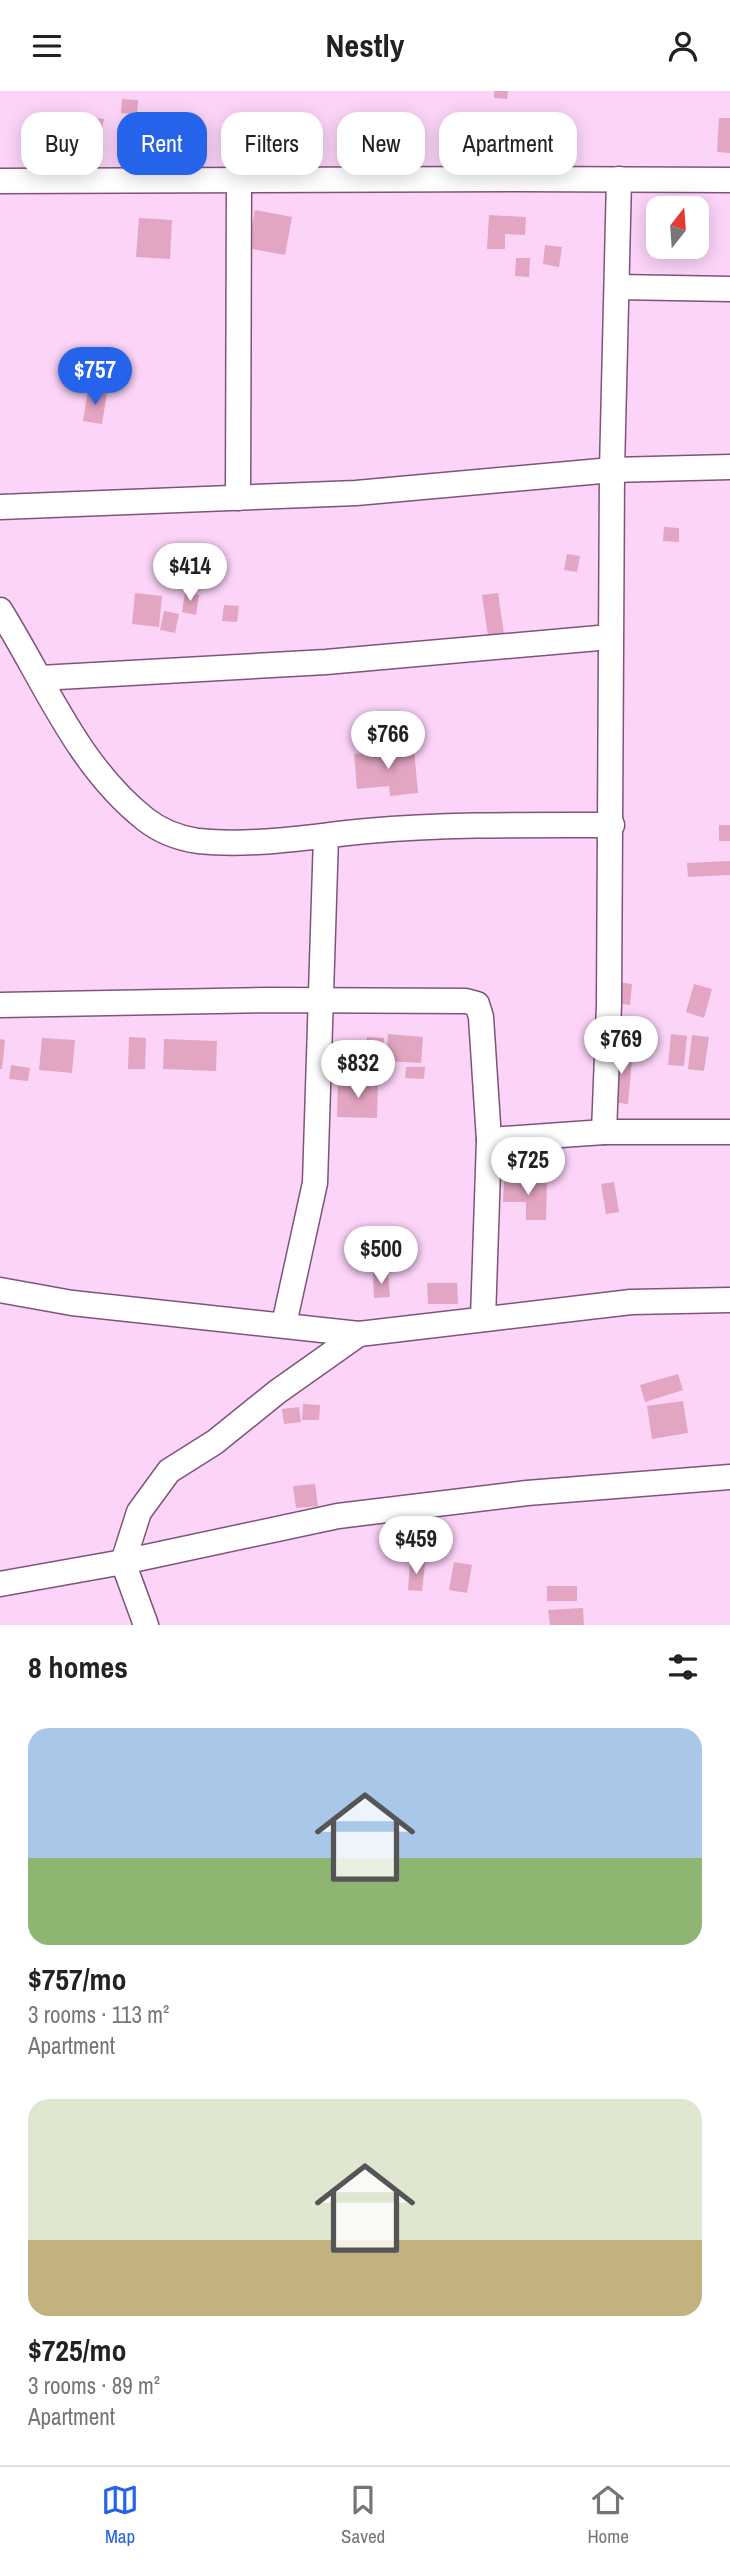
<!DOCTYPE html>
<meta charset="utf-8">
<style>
:root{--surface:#fff;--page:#f2f2f2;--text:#222;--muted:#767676;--line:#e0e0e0;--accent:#2563eb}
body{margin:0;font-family:"Archivo Narrow",sans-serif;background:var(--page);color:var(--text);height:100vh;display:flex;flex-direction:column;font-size:26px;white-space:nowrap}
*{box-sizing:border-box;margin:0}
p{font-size:23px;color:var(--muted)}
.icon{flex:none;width:38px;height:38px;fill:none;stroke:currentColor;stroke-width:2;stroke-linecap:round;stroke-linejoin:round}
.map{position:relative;height:1534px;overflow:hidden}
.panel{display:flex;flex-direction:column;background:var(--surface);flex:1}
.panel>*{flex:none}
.guide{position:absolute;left:21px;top:21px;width:690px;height:63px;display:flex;gap:14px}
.needle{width:46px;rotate:17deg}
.tools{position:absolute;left:646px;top:105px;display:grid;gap:14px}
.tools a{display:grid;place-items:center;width:63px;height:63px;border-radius:14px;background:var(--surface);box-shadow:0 4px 18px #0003;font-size:35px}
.price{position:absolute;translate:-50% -60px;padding:0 16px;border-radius:24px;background:#fff;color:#222;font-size:23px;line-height:46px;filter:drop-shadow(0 2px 4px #0008)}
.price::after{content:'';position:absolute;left:50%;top:42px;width:21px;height:16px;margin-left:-10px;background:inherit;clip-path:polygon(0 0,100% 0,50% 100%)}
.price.active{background:var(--accent);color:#fff}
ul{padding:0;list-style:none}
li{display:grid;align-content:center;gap:14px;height:371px;padding:0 28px}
li span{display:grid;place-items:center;height:217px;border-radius:21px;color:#555}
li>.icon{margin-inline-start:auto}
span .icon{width:126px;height:126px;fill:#fffc;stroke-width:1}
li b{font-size:30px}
h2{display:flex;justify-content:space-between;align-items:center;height:84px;padding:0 28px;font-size:30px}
.chip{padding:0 24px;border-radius:21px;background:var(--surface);box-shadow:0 4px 18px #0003;font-size:24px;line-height:63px}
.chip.active{background:var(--accent);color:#fff}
header{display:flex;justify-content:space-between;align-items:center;height:91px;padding:0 28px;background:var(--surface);font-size:32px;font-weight:700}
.menu{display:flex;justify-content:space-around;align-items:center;height:98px;border-top:2px solid var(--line);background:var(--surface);font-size:19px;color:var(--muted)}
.menu a{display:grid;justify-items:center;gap:4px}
.menu .active{color:var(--accent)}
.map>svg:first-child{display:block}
</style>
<header><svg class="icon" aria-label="menu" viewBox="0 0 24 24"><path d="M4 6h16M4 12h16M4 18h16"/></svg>Nestly<svg class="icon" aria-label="person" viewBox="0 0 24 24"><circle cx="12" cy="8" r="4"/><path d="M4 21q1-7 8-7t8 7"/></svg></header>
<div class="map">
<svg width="730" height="1534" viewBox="0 0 730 1534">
<rect width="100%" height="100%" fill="#fcd4f8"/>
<g fill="#e2a5c2">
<polygon points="494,0 508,0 507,8 494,7"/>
<polygon points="122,8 138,9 137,24 121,22"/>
<polygon points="74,24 104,28 100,47 71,42"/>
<polygon points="719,27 730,27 730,62 717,61"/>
<polygon points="449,29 479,34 476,53 446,47"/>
<polygon points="255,119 292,126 285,164 248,157"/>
<polygon points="489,124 526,126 525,144 505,143 505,158 487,158"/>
<polygon points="139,127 172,129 170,168 136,166"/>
<polygon points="545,154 562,156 559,176 543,173"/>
<polygon points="516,167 530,167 529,186 515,185"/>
<polygon points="88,299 107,302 102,333 83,330"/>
<polygon points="664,436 679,437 679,451 663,450"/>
<polygon points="567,463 580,465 577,481 564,479"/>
<polygon points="185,501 199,504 196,524 182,521"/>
<polygon points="135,502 162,505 159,536 132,533"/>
<polygon points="498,502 504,543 488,545 482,504"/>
<polygon points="224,514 239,515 237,531 222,530"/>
<polygon points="164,520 179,523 175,542 160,539"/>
<polygon points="414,658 418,702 390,705 389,695 357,698 354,663"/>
<rect x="719" y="734" width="11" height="16"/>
<polygon points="730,770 730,784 688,786 687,772"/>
<polygon points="618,891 632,893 630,914 615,912"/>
<polygon points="694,893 712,898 704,927 686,921"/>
<polygon points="388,943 423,946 421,972 386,970"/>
<polygon points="671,943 687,945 684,975 668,974"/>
<polygon points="692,944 709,946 704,980 688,978"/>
<polygon points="129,946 146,947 145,978 128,978"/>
<polygon points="367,946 384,947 383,962 366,961"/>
<polygon points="42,947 75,949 72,982 39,979"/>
<polygon points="0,948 5,949 2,978 0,978"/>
<polygon points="164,948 217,950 216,980 163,978"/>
<polygon points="614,956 633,958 628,1013 609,1011"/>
<polygon points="11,974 30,977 28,990 9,988"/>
<polygon points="406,976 425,976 424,988 405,987"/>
<polygon points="338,991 378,991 377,1027 337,1026"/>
<polygon points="504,1090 547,1091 546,1129 526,1129 526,1111 503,1111"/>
<polygon points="614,1091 619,1121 606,1123 601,1093"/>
<polygon points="388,1182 390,1206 374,1207 373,1183"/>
<polygon points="427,1192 457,1192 458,1213 428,1213"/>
<polygon points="678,1283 683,1299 645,1311 640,1294"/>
<polygon points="683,1310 688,1342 652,1348 647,1315"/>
<polygon points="303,1313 320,1314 319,1329 302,1329"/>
<polygon points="299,1316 301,1331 284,1333 282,1318"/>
<polygon points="315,1393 318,1415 296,1417 293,1395"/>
<polygon points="410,1471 425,1472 422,1500 408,1499"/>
<polygon points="454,1471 472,1474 467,1502 449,1499"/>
<rect x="547" y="1495" width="30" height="15"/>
<polygon points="583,1517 584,1534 550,1534 548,1519"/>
</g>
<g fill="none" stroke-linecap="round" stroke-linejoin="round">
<defs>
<g id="minor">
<polyline points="0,90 519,88 730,89"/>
<polyline points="617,196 730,198"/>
<polyline points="238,407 239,88"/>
<polyline points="0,416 356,402 612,379 730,376"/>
<path d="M0,519C45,591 77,674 145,728C160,740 178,747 198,750C254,756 312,745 367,740C448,733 530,734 612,734"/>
<polyline points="40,587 326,571 610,546"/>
<polyline points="0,914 269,909 466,910 477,913 481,926 489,1049 483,1228"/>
<polyline points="604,1041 609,914 612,379 619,88"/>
<polyline points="489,1049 604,1041 730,1041"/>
<polyline points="0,1199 72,1212 359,1243 631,1211 730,1209"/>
<polyline points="284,1233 315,1092 326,745"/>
<polyline points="0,1493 123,1471 338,1425 527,1402 730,1386"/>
<polyline points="146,1534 123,1471 139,1421 169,1380 215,1351 277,1301 359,1243"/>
</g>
</defs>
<use href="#minor" stroke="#7f547b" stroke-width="27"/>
<use href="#minor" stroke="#fff" stroke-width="24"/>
</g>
</svg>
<div class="tools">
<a><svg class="needle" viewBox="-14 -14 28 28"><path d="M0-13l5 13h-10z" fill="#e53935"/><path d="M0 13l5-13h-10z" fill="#767676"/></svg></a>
</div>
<b class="price active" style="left:95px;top:316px">$757</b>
<b class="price" style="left:190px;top:512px">$414</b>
<b class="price" style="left:388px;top:680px">$766</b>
<b class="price" style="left:621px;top:985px">$769</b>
<b class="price" style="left:358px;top:1009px">$832</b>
<b class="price" style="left:528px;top:1106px">$725</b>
<b class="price" style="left:381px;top:1195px">$500</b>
<b class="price" style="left:416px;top:1485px">$459</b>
<div class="guide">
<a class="chip">Buy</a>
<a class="chip active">Rent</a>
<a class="chip">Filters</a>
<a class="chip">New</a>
<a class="chip">Apartment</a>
</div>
</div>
<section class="panel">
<h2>8 homes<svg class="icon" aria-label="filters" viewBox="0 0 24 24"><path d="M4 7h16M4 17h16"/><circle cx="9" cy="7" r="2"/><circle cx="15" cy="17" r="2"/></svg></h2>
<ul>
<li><span style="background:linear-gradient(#a9c7e8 60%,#8fb573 0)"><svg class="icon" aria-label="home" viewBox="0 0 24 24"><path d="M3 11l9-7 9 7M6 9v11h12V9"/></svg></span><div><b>$757/mo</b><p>3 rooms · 113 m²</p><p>Apartment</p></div></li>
<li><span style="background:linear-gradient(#dfe7d0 65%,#c2b280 0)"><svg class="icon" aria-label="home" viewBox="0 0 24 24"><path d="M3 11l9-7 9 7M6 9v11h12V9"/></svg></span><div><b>$725/mo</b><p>3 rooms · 89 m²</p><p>Apartment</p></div></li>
</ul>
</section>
<nav class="menu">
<a class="active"><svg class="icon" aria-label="map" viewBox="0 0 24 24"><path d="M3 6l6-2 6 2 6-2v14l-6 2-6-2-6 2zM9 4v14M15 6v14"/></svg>Map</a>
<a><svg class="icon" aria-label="saved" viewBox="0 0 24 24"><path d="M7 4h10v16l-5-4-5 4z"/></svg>Saved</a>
<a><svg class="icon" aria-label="home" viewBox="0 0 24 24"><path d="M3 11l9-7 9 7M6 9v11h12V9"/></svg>Home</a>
</nav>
